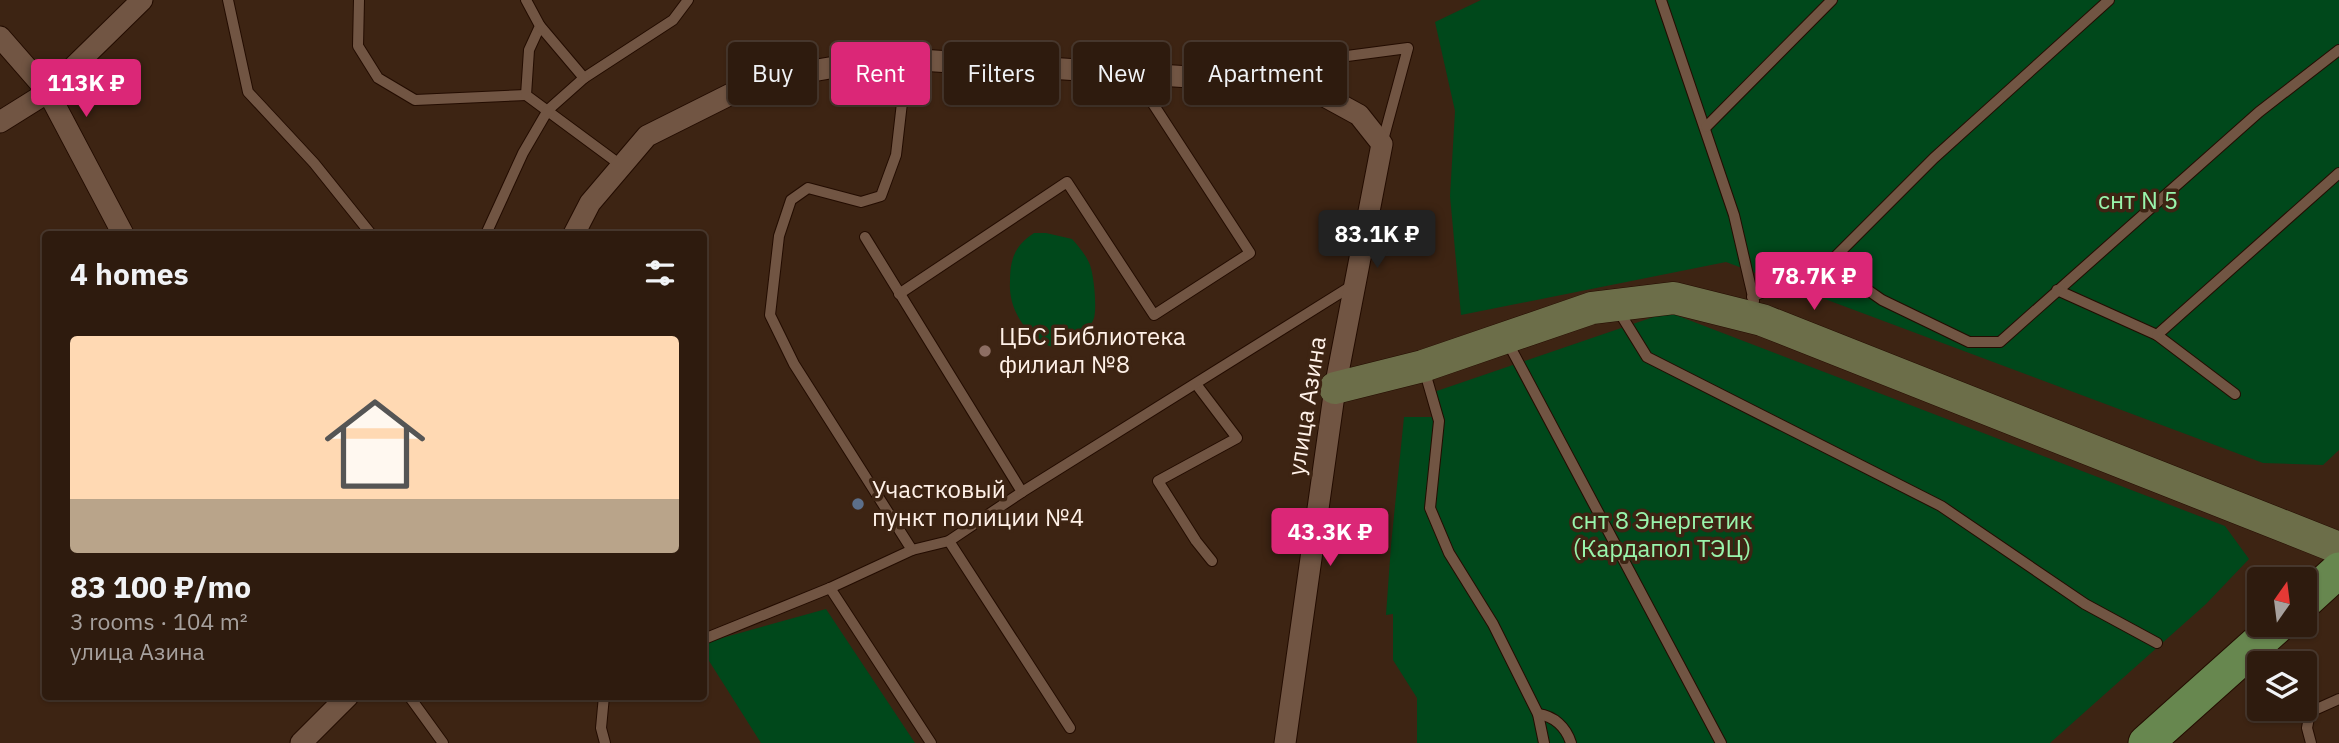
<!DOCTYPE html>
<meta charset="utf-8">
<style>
:root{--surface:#2e1b0e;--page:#362417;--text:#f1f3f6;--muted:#a7a19e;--line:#49392e;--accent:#db2777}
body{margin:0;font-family:"IBM Plex Sans",sans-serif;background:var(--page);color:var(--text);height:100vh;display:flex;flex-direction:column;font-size:26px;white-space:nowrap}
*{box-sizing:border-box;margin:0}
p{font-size:23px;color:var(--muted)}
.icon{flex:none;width:38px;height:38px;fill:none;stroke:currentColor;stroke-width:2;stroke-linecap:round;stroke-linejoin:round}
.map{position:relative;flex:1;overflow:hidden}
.panel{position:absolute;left:42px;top:231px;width:665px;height:469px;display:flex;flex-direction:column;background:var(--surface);border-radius:7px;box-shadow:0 2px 5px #0004,0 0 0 2px var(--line)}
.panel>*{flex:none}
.top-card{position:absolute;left:728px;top:42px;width:665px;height:63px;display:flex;gap:14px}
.needle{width:46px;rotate:14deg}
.controls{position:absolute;left:2247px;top:567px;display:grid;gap:14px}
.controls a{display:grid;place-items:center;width:70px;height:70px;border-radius:7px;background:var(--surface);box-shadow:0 2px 5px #0004,0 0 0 2px var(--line);font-size:35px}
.price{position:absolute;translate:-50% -60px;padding:0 16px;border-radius:7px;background:var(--accent);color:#fff;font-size:23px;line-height:46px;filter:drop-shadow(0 2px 4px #0008)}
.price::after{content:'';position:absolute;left:50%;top:42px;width:21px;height:16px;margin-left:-10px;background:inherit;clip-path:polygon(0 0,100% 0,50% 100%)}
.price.on{background:#222;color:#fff}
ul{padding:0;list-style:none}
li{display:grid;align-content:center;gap:14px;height:371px;padding:0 28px}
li+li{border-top:2px solid var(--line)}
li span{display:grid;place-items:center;height:217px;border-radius:7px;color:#555}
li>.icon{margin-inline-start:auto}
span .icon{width:126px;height:126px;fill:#fffc;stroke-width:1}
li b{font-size:30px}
h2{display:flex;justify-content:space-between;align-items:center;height:84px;padding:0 28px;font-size:30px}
.pill{padding:0 24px;border-radius:7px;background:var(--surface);box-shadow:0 2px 5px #0004,0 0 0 2px var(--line);font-size:24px;line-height:63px}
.pill.on{background:var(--accent);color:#fff}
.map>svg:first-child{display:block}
</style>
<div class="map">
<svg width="2339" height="743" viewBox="0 0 2339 743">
<rect width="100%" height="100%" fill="#3d2413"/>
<g fill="#00481b">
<polygon points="1481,0 2339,0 2339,450 2323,465 2263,463 1726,262 1461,315 1450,196 1455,111 1435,22"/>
<path d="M1034,233H1046L1072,239C1079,247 1086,255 1090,265C1094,276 1097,307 1094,318C1080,354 1047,357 1025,327C1015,314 1009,299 1010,282C1010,260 1014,246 1034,233Z"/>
<polygon points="1668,312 2225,526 2249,559 2206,604 2050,743 1417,743 1417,698 1393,660 1393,614 1386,615 1391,545 1404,417 1432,417 1428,394"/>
<polygon points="826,609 915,743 761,743 704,653 704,643"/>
</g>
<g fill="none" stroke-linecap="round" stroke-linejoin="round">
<defs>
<g id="lane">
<polyline points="228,0 248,92 314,163 371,234"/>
<polyline points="359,0 358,46 378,78 415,100 526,95"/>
<polyline points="526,0 540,26 529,50 526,95 622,166"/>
<polyline points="1661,0 1734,215 1754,301"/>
<polyline points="1218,73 1408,48 1382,144"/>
<polyline points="584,78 673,20 688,0"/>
<polyline points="1706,127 1832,0"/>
<polyline points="486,234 523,153 548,110 584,78 540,26"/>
<polyline points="865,237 1022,492 949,541 912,550"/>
<polyline points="1829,263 1882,300 1969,342 2000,342 2259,112 2339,50"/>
<polyline points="2057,290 2157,335 2235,394"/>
<polyline points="899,294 1067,182 1154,315 1250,253 1133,73"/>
<polyline points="1752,297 1829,263 1934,158 2109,0"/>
<polyline points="1618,310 1647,357 1941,506 2085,604 2157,643"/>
<polyline points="2157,335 2339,173"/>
<polyline points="1507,341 1721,743"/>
<polyline points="1424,369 1439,421 1430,508 1449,553 1493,624 1538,714 1544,743"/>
<polyline points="1196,384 1237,438 1158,481 1196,541 1212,561"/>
<polyline points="1022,492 1353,285"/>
<polyline points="949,541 1070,728"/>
<polyline points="830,588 931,743"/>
<polyline points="704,639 830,588 912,550 794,364 770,315 779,236 791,200 808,188 861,202 881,196 896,155 903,94 888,66 888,58"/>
<polyline points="409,696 443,743"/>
<polyline points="604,696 601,728 605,743"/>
<path d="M1538,714C1554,716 1566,727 1571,743"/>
<polyline points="2311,743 2307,728 2310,712 2339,699"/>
</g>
<g id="street">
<polyline points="0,37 48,92 123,234"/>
<polyline points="0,122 48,92 142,0"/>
<polyline points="574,234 590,203 647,136 759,80 888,58 1190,77 1317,92 1359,115 1382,144 1335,388 1285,743"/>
<polyline points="301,743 348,696"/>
</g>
<polyline id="secondary" points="1335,388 1423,366 1592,308 1674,298 1762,320 2339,548"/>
<g id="primary">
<polyline points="2305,601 2339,570"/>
<polyline points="2146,743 2278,625"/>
</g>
</defs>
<use href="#lane" stroke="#230c00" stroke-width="12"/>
<use href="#street" stroke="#230c00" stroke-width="23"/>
<use href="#secondary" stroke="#230c00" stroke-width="33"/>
<use href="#primary" stroke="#230c00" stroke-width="37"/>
<use href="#lane" stroke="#715543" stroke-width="10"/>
<use href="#street" stroke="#715543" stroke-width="21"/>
<use href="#secondary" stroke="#6c6e49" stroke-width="32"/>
<use href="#primary" stroke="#67874f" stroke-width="35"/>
</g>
<circle fill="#8d6e63" stroke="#3d2413" stroke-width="2.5" cx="985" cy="351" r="7"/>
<circle fill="#5c6f8a" stroke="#3d2413" stroke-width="2.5" cx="858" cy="504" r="7"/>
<g text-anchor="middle" stroke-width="7" stroke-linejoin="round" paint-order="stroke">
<g font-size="24" fill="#99f5ac" stroke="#3d2413">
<text x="2138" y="209">снт N 5</text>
<text x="1662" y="529">снт 8 Энергетик<tspan x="1662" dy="28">(Кардапол ТЭЦ)</tspan></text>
</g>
<g font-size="24" fill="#fff1e8" stroke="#3d2413" text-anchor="start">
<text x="999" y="345">ЦБС Библиотека<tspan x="999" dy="28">филиал №8</tspan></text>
<text x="872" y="498">Участковый<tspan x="872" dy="28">пункт полиции №4</tspan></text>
</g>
<g font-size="24" fill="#fff1e8" stroke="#3d2413">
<text transform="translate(1307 406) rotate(-81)" y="8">улица Азина</text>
</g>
</g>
</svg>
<div class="controls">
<a><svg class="needle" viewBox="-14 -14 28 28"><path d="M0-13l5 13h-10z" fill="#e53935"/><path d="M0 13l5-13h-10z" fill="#a7a19e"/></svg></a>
<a><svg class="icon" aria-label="layers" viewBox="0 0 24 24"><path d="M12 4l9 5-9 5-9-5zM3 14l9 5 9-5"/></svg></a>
</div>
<b class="price" style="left:86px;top:119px">113K ₽</b>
<b class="price on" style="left:1377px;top:270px">83.1K ₽</b>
<b class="price" style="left:1814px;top:312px">78.7K ₽</b>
<b class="price" style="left:1330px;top:568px">43.3K ₽</b>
<div class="top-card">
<a class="pill">Buy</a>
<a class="pill on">Rent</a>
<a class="pill">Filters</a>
<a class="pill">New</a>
<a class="pill">Apartment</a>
</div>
<section class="panel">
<h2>4 homes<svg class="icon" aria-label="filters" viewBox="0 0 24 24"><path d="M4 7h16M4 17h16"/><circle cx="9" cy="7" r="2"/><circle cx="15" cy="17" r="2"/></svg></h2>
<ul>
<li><span style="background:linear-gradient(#ffd9b3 75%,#b9a48a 0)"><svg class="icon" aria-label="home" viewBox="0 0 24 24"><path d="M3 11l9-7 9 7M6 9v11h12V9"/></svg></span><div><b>83 100 ₽/mo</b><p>3 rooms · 104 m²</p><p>улица Азина</p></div></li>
</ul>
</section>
</div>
